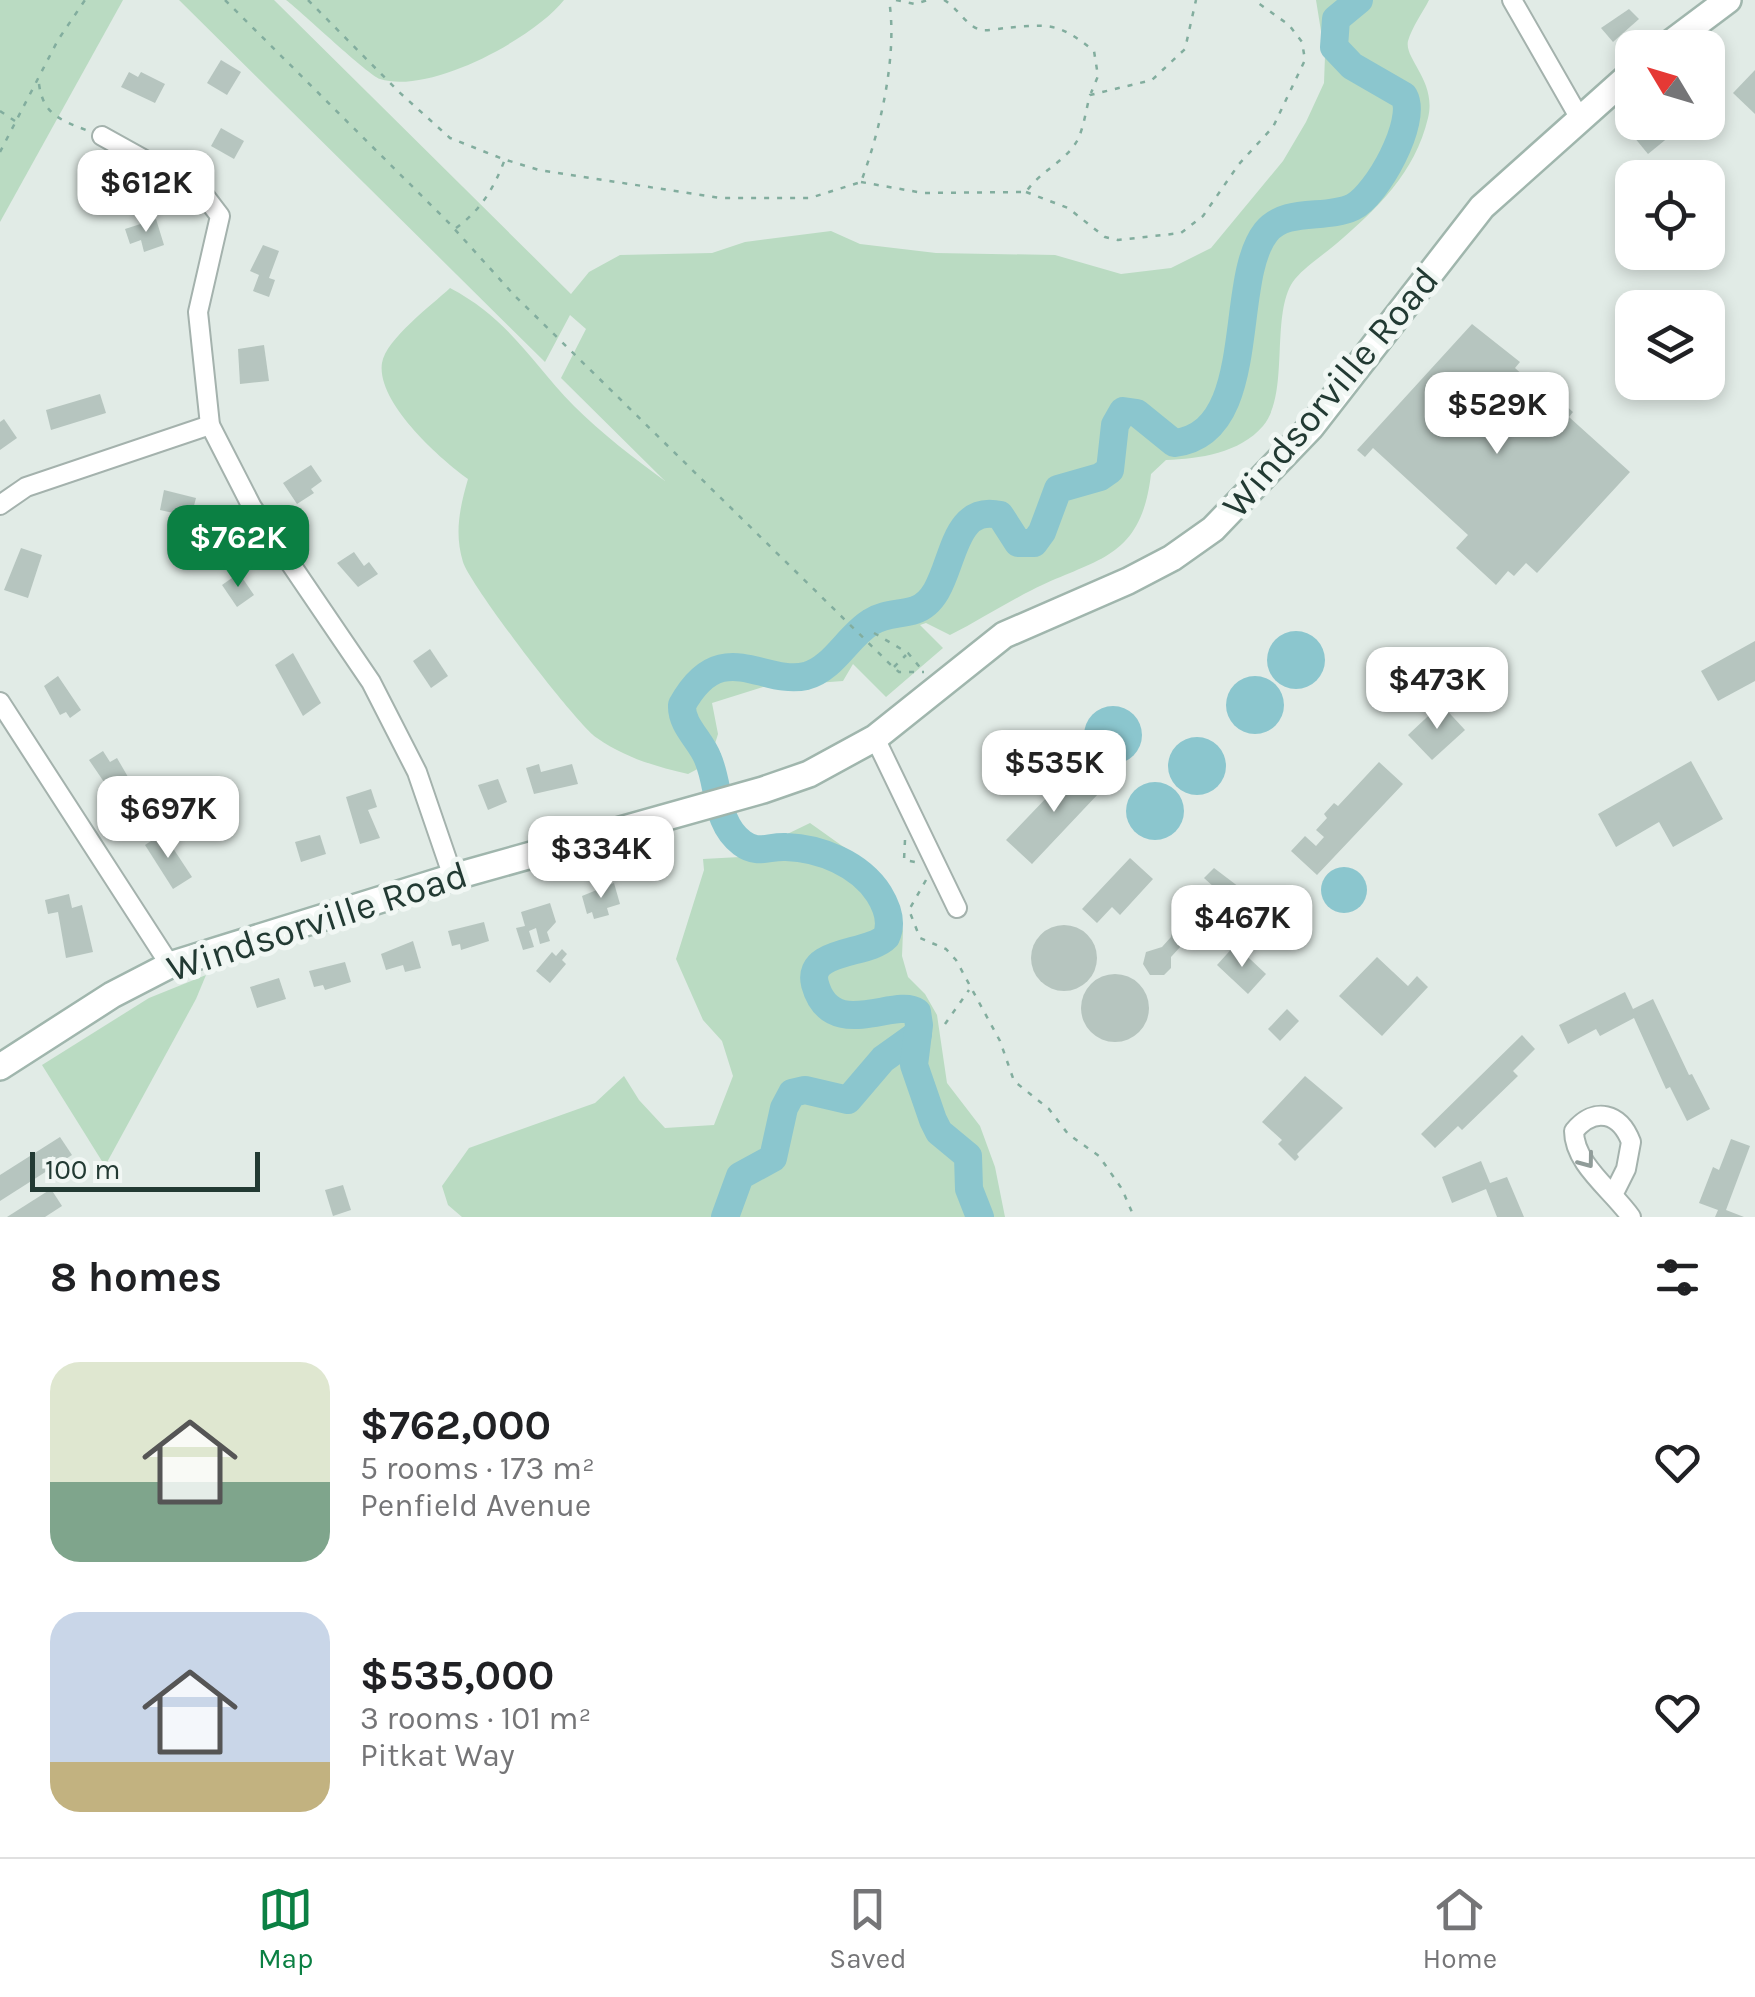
<!DOCTYPE html>
<meta charset="utf-8">
<style>
:root{--surface:#fff;--page:#f2f2f2;--text:#202124;--muted:#757577;--line:#e0e0e0;--accent:#0b8043}
body{margin:0;font-family:Karla,sans-serif;background:var(--page);color:var(--text);height:100vh;display:flex;flex-direction:column;font-size:38px;white-space:nowrap}
*{box-sizing:border-box;margin:0}
p{font-size:32px;color:var(--muted)}
.icon{flex:none;width:55px;height:55px;fill:none;stroke:currentColor;stroke-width:2;stroke-linecap:round;stroke-linejoin:round}
.map{position:relative;height:1217px;overflow:hidden}
.panel{display:flex;flex-direction:column;background:var(--surface);flex:1}
.panel>*{flex:none}
.needle{width:65px;rotate:308deg}
.buttons{position:absolute;left:1615px;top:30px;display:grid;gap:20px}
.buttons a{display:grid;place-items:center;width:110px;height:110px;border-radius:20px;background:var(--surface);box-shadow:0 5px 15px #0003;font-size:50px}
.scale{position:absolute;left:30px;bottom:25px;width:230px;box-sizing:border-box;padding-left:10px;border:5px solid #223a33;border-top:0;font-size:28px;line-height:35px;white-space:nowrap;color:#223a33;-webkit-text-stroke:8px #f1f7f4;paint-order:stroke}
.price{position:absolute;translate:-50% -85px;padding:0 22px;border-radius:20px;background:#fff;color:#222;font-size:32px;line-height:65px;filter:drop-shadow(0 2px 5px #0008)}
.price::after{content:'';position:absolute;left:50%;top:60px;width:30px;height:22px;margin-left:-15px;background:inherit;clip-path:polygon(0 0,100% 0,50% 100%)}
.price.selected{background:var(--accent);color:#fff}
ul{padding:0;list-style:none}
li{display:flex;align-items:center;gap:30px;height:250px;padding:0 50px}
li span{display:grid;place-items:center;flex:none;width:280px;height:200px;border-radius:30px;color:#555}
li>.icon{margin-inline-start:auto}
span .icon{width:120px;height:120px;fill:#fffc;stroke-width:1}
li b{font-size:42px}
h2{display:flex;justify-content:space-between;align-items:center;height:120px;padding:0 50px;font-size:42px}
.menu{display:flex;justify-content:space-around;align-items:center;height:140px;border-top:2px solid var(--line);background:var(--surface);font-size:28px;color:var(--muted)}
.menu a{display:grid;justify-items:center;gap:5px}
.menu .selected{color:var(--accent)}
.map>svg:first-child{display:block}
</style>
<div class="map">
<svg width="1755" height="1217" viewBox="0 0 1755 1217">
<rect width="100%" height="100%" fill="#e1ebe6"/>
<g fill="#badbc2">
<polygon points="0,0 123,0 0,222"/>
<path d="M179,0H274L571,294L589,272L620,255L712,253L745,242L831,231L860,244L936,253L1055,255L1121,274L1171,268L1211,248L1283,161L1306,122L1324,83L1325,56L1316,0H1429C1423,12 1412,27 1408,41C1404,59 1437,81 1428,118C1415,173 1377,209 1336,244C1323,255 1306,266 1295,279C1269,311 1291,393 1263,426C1240,453 1199,459 1166,460L1151,474C1141,561 1095,558 1032,590C1004,604 978,621 950,635L926,623L920,625L943,648L886,697L853,664L843,681L763,687L712,703L718,734L709,763L688,774C654,766 626,758 597,738C576,724 470,585 463,562C454,533 460,507 468,479C440,459 376,402 382,363C386,339 432,305 450,288C509,319 530,361 574,406C601,433 635,459 665,481L561,378L586,329L570,315L545,362Z"/>
<path d="M286,0H564C534,38 430,95 380,79C368,75 303,13 286,0Z"/>
<polygon points="810,823 876,870 891,899 903,931 902,956 908,977 925,994 937,1015 947,1083 980,1126 995,1167 1005,1217 462,1217 448,1205 442,1186 469,1148 595,1103 624,1076 639,1100 665,1128 714,1125 733,1076 722,1041 703,1020 676,959 704,870 703,859 740,857"/>
<polygon points="206,975 196,999 105,1166 42,1065 149,998"/>
</g>
<g fill="#8bc6ce">
<circle cx="1296" cy="660" r="29"/>
<circle cx="1255" cy="705" r="29"/>
<circle cx="1113" cy="735" r="29"/>
<circle cx="1197" cy="766" r="29"/>
<circle cx="1155" cy="811" r="29"/>
<circle cx="1344" cy="890" r="23"/>
</g>
<g fill="none" stroke-linecap="round" stroke-linejoin="round">
<g stroke="#8bc6ce" stroke-width="28">
<polyline points="725,1217 740,1176 773,1158 784,1108 792,1093 805,1090 848,1100 883,1059 918,1034"/>
<path d="M980,1217L969,1189L968,1156L939,1132L933,1120L914,1065L919,1025L917,1012C895,997 831,1043 815,984C806,949 869,955 886,937C893,922 887,907 879,894C860,864 820,848 786,847C768,846 758,855 742,843C715,823 720,787 708,759C701,740 681,726 682,705C721,634 762,686 806,676C833,669 848,636 871,622C885,613 900,615 915,610C958,596 942,502 1000,515L1018,543H1034L1042,532L1058,489L1100,477L1110,470L1115,425L1123,411L1137,413L1174,443C1261,433 1227,281 1266,232C1286,207 1326,220 1353,207C1377,195 1418,121 1404,96L1352,66L1334,47L1336,19L1359,0"/>
</g>
</g>
<g fill="#b6c5bf">
<polygon points="1629,9 1639,19 1613,42 1601,28"/>
<polygon points="221,60 241,72 227,95 207,83"/>
<polygon points="1755,70 1755,114 1733,93"/>
<polygon points="129,72 138,77 141,72 165,84 155,103 121,87"/>
<polygon points="1639,122 1667,122 1675,132 1648,154 1629,131"/>
<polygon points="221,128 244,141 234,159 211,146"/>
<polygon points="156,219 164,245 144,252 141,240 130,244 125,229"/>
<polygon points="263,245 279,251 269,278 275,280 269,297 253,291 259,275 250,271"/>
<polygon points="1472,324 1520,362 1515,368 1549,399 1553,394 1573,412 1569,417 1630,472 1537,573 1526,563 1514,576 1508,571 1496,585 1456,548 1468,535 1373,448 1365,457 1357,450"/>
<polygon points="264,345 269,381 240,384 238,349"/>
<polygon points="100,394 106,413 51,430 46,410"/>
<polygon points="4,419 17,438 0,450 0,422"/>
<polygon points="311,465 322,481 311,489 314,493 297,504 283,483"/>
<polygon points="164,490 196,498 191,517 160,510"/>
<polygon points="21,548 42,555 28,598 4,590"/>
<polygon points="354,552 364,566 369,562 378,574 358,587 337,563"/>
<polygon points="239,573 254,595 237,607 222,585"/>
<polygon points="1755,641 1755,681 1718,701 1701,671"/>
<polygon points="430,649 448,676 431,688 413,661"/>
<polygon points="293,653 321,703 303,716 275,665"/>
<polygon points="58,676 81,710 70,718 66,712 60,715 44,686"/>
<polygon points="1441,704 1465,730 1432,760 1408,735"/>
<polygon points="103,751 110,762 117,758 135,789 117,801 89,760"/>
<polygon points="1691,761 1723,819 1673,847 1659,822 1616,847 1598,814"/>
<polygon points="1379,762 1403,784 1317,875 1291,851 1305,836 1316,846 1324,837 1316,830 1327,818 1324,814 1334,803 1338,806"/>
<polygon points="539,764 541,772 572,764 578,784 534,794 526,768"/>
<polygon points="1082,767 1095,779 1090,784 1099,793 1032,864 1006,840 1074,769 1077,772"/>
<polygon points="498,779 507,802 488,810 478,785"/>
<polygon points="371,789 377,807 368,810 380,838 360,844 346,797"/>
<polygon points="163,833 192,877 173,889 145,845"/>
<polygon points="320,835 326,854 301,862 295,842"/>
<polygon points="1130,858 1153,879 1120,915 1112,907 1097,923 1082,909"/>
<polygon points="1214,868 1264,906 1250,920 1204,878"/>
<polygon points="614,883 620,904 607,908 609,915 594,919 592,912 587,914 582,896"/>
<polygon points="69,894 72,908 82,905 93,952 66,958 58,912 48,914 45,900"/>
<polygon points="550,903 556,922 547,932 550,941 540,944 536,928 529,931 534,947 523,950 516,928 525,926 521,912"/>
<polygon points="1187,917 1199,926 1198,940 1181,946 1171,957 1171,968 1164,975 1150,975 1143,964 1146,952 1162,947 1171,937 1175,921"/>
<polygon points="484,922 489,941 461,950 460,944 452,946 448,931"/>
<circle cx="1064" cy="958" r="33"/>
<polygon points="413,941 421,968 405,972 403,965 386,970 381,954"/>
<polygon points="1235,945 1266,974 1248,994 1217,965"/>
<polygon points="562,949 567,954 562,960 566,964 550,983 536,971 552,952 556,956"/>
<polygon points="1377,957 1408,986 1417,976 1428,987 1382,1036 1339,996"/>
<polygon points="345,962 351,982 325,990 323,985 314,987 309,971"/>
<circle cx="1115" cy="1008" r="34"/>
<polygon points="279,978 286,999 257,1008 250,987"/>
<polygon points="1625,992 1633,1009 1653,999 1689,1075 1692,1074 1710,1109 1687,1121 1670,1087 1666,1089 1634,1018 1600,1036 1596,1029 1568,1044 1559,1025"/>
<polygon points="1287,1009 1299,1021 1280,1041 1268,1029"/>
<polygon points="1522,1035 1535,1049 1513,1071 1518,1076 1462,1130 1458,1126 1435,1148 1421,1134"/>
<polygon points="1305,1076 1343,1108 1297,1154 1299,1157 1295,1161 1278,1144 1282,1140 1262,1122"/>
<polygon points="60,1137 72,1155 0,1201 0,1175"/>
<polygon points="1731,1139 1750,1146 1726,1210 1744,1217 1715,1217 1718,1210 1699,1203 1713,1167 1719,1170"/>
<polygon points="1481,1161 1490,1183 1507,1177 1524,1217 1497,1217 1486,1189 1452,1203 1442,1177"/>
<polygon points="343,1185 351,1210 333,1216 325,1190"/>
<polygon points="51,1189 62,1206 45,1217 7,1217"/>
</g>
<g fill="none" stroke-linecap="round" stroke-linejoin="round">
<defs>
<g id="minor">
<polyline points="1512,0 1579,117"/>
<polyline points="102,136 201,191 220,216 198,312 210,425 252,507 371,682 417,772 453,877"/>
<polyline points="0,505 26,487 210,425"/>
<polyline points="0,702 170,965"/>
<polyline points="875,738 957,908"/>
<path d="M1614,1193L1626,1169L1631,1142C1620,1113 1595,1106 1574,1131C1574,1164 1612,1190 1631,1217"/>
</g>
<g id="secondary">
<polyline points="1664,48 1728,0"/>
<polyline points="0,1067 112,995 170,965 453,877 763,790 809,774 875,738 1004,635 1128,581 1172,558 1213,529 1311,427 1482,207 1632,73"/>
</g>
</defs>
<use href="#minor" stroke="#a4b2ad" stroke-width="22"/>
<use href="#secondary" stroke="#a0b6ad" stroke-width="30"/>
<g stroke="#82ad9e" stroke-width="2.5" stroke-dasharray="5 8" stroke-linecap="butt">
<polyline points="225,0 450,224 514,295 893,667 899,672 924,672"/>
<path d="M308,0L399,92L450,138L503,159L539,170L720,198H810L861,182C880,131 898,55 889,0"/>
<polyline points="896,0 915,4 928,0"/>
<path d="M944,0C958,8 966,26 981,30C988,31 998,29 1005,28C1049,24 1058,22 1094,51L1098,76L1091,93"/>
<path d="M39,84C43,114 60,120 86,130"/>
<polyline points="0,111 15,121"/>
<polyline points="0,152 58,40 85,0"/>
<path d="M861,182L923,193L1026,192C1040,171 1065,162 1077,141C1084,128 1086,109 1090,95L1152,80L1185,49L1196,0"/>
<polyline points="1026,192 1068,208 1105,237 1118,240 1181,233 1203,216 1239,164 1273,127 1305,60 1302,42 1289,25 1254,0"/>
<path d="M456,228C481,210 494,188 505,159"/>
<polyline points="874,633 908,653 923,671"/>
<polyline points="894,667 906,655"/>
<polyline points="905,840 904,860 915,862"/>
<polyline points="926,880 909,910 920,938 946,949 956,960 1000,1041 1014,1081 1049,1109 1068,1134 1099,1156 1122,1189 1134,1217"/>
<polyline points="945,1024 969,990"/>
</g>
<use href="#minor" stroke="#fff" stroke-width="18"/>
<use href="#secondary" stroke="#fff" stroke-width="25"/>
</g>
<defs><path id="oneway-chevron" d="M-2-3.5L2.5 0L-2 3.5" fill="none" stroke-width="1.6" stroke-linecap="round" stroke-linejoin="round" transform="scale(2.5)"/></defs>
<use stroke="#909c99" href="#oneway-chevron" transform="translate(1587 1161) rotate(53)"/>
<g text-anchor="middle" stroke-width="10" stroke-linejoin="round" paint-order="stroke">
<g font-size="38" fill="#223a33" stroke="#f1f7f4">
<text transform="translate(1330 392) rotate(-50)" y="13">Windsorville Road</text>
<text transform="translate(317 921) rotate(-18)" y="13">Windsorville Road</text>
</g>
</g>
</svg>
<div class="buttons">
<a><svg class="needle" viewBox="-14 -14 28 28"><path d="M0-13l5 13h-10z" fill="#e53935"/><path d="M0 13l5-13h-10z" fill="#757577"/></svg></a>
<a><svg class="icon" aria-label="locate" viewBox="0 0 24 24"><circle cx="12" cy="12" r="6"/><path d="M12 2v4M12 18v4M2 12h4M18 12h4"/></svg></a>
<a><svg class="icon" aria-label="layers" viewBox="0 0 24 24"><path d="M12 4l9 5-9 5-9-5zM3 14l9 5 9-5"/></svg></a>
</div>
<div class="scale">100 m</div>
<b class="price" style="left:146px;top:235px">$612K</b>
<b class="price" style="left:1497px;top:457px">$529K</b>
<b class="price selected" style="left:238px;top:590px">$762K</b>
<b class="price" style="left:1437px;top:732px">$473K</b>
<b class="price" style="left:1054px;top:815px">$535K</b>
<b class="price" style="left:168px;top:861px">$697K</b>
<b class="price" style="left:601px;top:901px">$334K</b>
<b class="price" style="left:1242px;top:970px">$467K</b>
</div>
<section class="panel">
<h2>8 homes<svg class="icon" aria-label="filters" viewBox="0 0 24 24"><path d="M4 7h16M4 17h16"/><circle cx="9" cy="7" r="2"/><circle cx="15" cy="17" r="2"/></svg></h2>
<ul>
<li><span style="background:linear-gradient(#dfe7d0 60%,#7fa58c 0)"><svg class="icon" aria-label="home" viewBox="0 0 24 24"><path d="M3 11l9-7 9 7M6 9v11h12V9"/></svg></span><div><b>$762,000</b><p>5 rooms · 173 m²</p><p>Penfield Avenue</p></div><svg class="icon" aria-label="heart" viewBox="0 0 24 24"><path d="M12 20l-8-8c-3-5 5-10 8-4 3-6 11-1 8 4z"/></svg></li>
<li><span style="background:linear-gradient(#c9d6e8 75%,#c2b280 0)"><svg class="icon" aria-label="home" viewBox="0 0 24 24"><path d="M3 11l9-7 9 7M6 9v11h12V9"/></svg></span><div><b>$535,000</b><p>3 rooms · 101 m²</p><p>Pitkat Way</p></div><svg class="icon" aria-label="heart" viewBox="0 0 24 24"><path d="M12 20l-8-8c-3-5 5-10 8-4 3-6 11-1 8 4z"/></svg></li>
</ul>
</section>
<nav class="menu">
<a class="selected"><svg class="icon" aria-label="map" viewBox="0 0 24 24"><path d="M3 6l6-2 6 2 6-2v14l-6 2-6-2-6 2zM9 4v14M15 6v14"/></svg>Map</a>
<a><svg class="icon" aria-label="saved" viewBox="0 0 24 24"><path d="M7 4h10v16l-5-4-5 4z"/></svg>Saved</a>
<a><svg class="icon" aria-label="home" viewBox="0 0 24 24"><path d="M3 11l9-7 9 7M6 9v11h12V9"/></svg>Home</a>
</nav>
